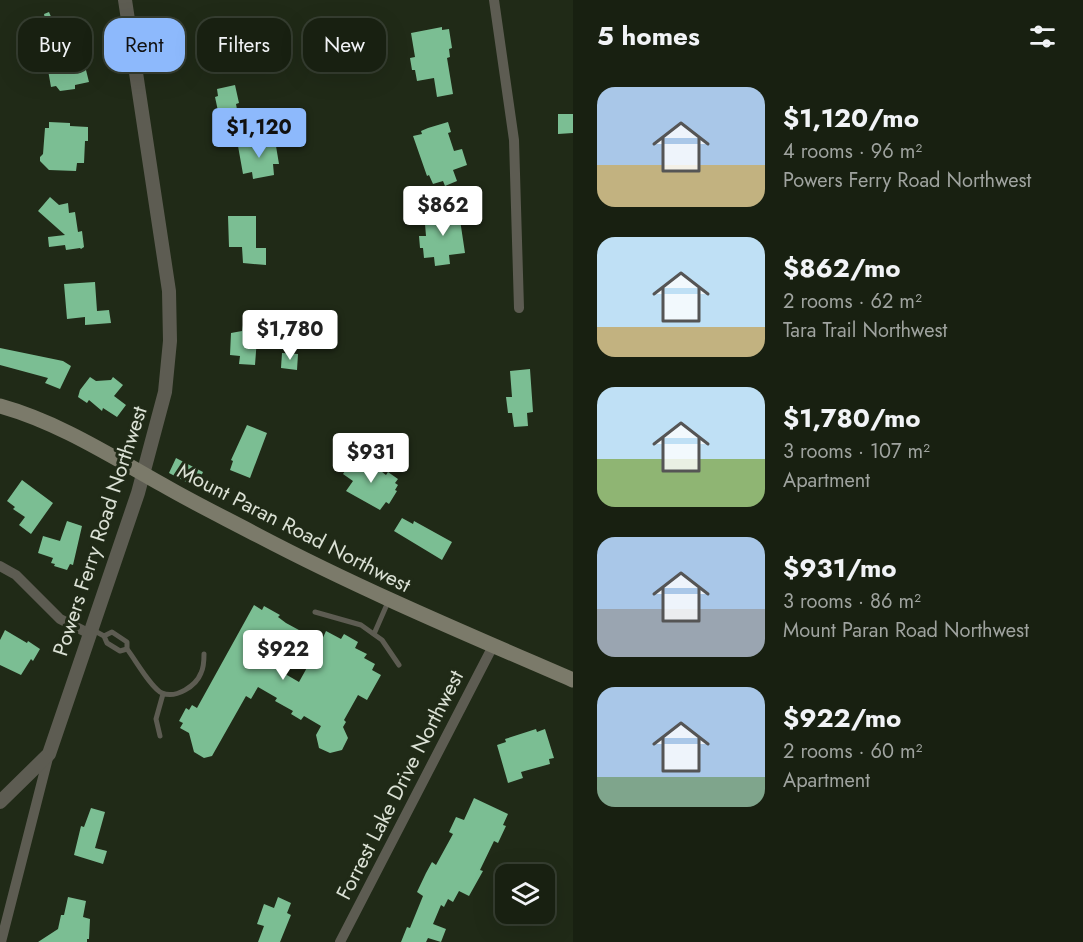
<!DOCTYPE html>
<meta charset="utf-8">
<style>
:root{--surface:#182011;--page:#252d1f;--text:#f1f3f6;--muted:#9fa39f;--line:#363e31;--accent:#8db9fc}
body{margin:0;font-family:Jost,sans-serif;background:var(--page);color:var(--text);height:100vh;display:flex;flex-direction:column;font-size:22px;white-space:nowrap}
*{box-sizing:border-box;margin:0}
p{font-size:20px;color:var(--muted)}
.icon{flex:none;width:33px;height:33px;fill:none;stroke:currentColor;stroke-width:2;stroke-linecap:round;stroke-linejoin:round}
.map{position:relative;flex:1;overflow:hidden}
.details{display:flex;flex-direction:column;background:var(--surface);width:510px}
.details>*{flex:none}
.guide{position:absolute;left:18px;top:18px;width:465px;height:54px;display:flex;gap:12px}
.tools{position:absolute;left:495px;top:864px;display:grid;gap:12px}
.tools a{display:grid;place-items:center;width:60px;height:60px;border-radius:12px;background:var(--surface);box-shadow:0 6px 24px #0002,0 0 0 2px var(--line);font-size:30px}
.price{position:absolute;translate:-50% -51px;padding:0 14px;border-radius:6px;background:#fff;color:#222;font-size:20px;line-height:39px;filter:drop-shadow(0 2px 3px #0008)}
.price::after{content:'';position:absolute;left:50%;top:36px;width:18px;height:14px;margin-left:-9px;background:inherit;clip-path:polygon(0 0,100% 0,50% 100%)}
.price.current{background:var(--accent);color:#111}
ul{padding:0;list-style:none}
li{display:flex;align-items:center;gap:18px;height:150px;padding:0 24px}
li span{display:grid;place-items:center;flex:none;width:168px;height:120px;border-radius:18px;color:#555}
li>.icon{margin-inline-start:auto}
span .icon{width:72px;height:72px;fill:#fffc;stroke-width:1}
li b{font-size:26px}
h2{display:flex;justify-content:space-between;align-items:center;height:72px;padding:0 24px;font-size:26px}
.tag{padding:0 21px;border-radius:18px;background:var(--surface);box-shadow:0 6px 24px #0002,0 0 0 2px var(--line);font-size:21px;line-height:54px}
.tag.current{background:var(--accent);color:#111}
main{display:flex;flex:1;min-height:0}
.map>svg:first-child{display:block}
</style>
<main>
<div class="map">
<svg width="573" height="942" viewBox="0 0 573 942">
<rect width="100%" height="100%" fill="#202a17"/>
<g fill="#7bbe93" fill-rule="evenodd">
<polygon points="49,12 57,31 63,30 64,33 79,29 82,43 75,44 80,67 85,66 89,82 75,85 75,89 60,91 56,86 51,87 48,70 53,69 49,49 43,50 41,40 49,38 44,14"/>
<polygon points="442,27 442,30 449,29 452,48 449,49 450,57 447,58 453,94 437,97 434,78 417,81 415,70 412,70 410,58 415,57 411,33"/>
<polygon points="235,85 239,103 236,104 239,120 223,124 221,110 218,111 215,97 218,96 217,89"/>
<polygon points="558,114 573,114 573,133 558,134"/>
<polygon points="49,122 70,123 70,126 88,127 88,141 85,141 84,163 77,163 76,171 49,170 40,161 40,157 43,154 45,128 49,128"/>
<polygon points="448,122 451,132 448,133 454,151 462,149 467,165 453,170 457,181 445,186 443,181 433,184 429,175 427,176 413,136 422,134 421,131 428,128"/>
<polygon points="275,140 279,164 273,164 274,175 253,179 252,172 243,174 238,146"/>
<polygon points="50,197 59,205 68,203 69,213 75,212 78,232 82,231 84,247 81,249 80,248 66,250 65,245 49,247 48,237 65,235 38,211"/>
<polygon points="448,210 448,214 459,213 465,253 449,255 450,264 435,266 434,257 424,258 423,248 420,248 419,236 426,236 425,224 429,223 428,213"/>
<polygon points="228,216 256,216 256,248 266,248 266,265 243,263 242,247 229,247"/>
<polygon points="95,282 97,311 109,310 111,323 85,325 85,317 67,319 64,284"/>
<polygon points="243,325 258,325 255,365 239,364 240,356 230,355 231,333 242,331"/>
<polygon points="0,348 63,361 71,366 60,389 45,383 48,378 0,365"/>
<polygon points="282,353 298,354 297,370 281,368"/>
<polygon points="530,369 533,412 527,413 528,426 514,427 512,413 508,413 506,397 512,397 510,371"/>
<polygon points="90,377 96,381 111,380 113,377 123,385 114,396 126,405 117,417 103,408 102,411 89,400 87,403 78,397 80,390"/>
<polygon points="247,425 267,433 250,478 230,470 233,461 231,460"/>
<polygon points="361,456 386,475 388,472 398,479 395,483 398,485 395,490 397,491 389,504 386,502 380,510 346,491 353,481 343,474 351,462 355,465"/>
<polygon points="176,458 203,472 196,487 169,473"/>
<polygon points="22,480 53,503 31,534 19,525 25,517 13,509 15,507 7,501"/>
<polygon points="402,518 413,524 414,521 452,542 442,560 394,531"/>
<polygon points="67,521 82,526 73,565 70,564 67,570 54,566 55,564 51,563 53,558 38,553 43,536 60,541"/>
<path d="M254,605L262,610L264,606L280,615L278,617L286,623L321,642L326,631L341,639L344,634L358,642L355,648L367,654L364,658L375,664L372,670L381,675L367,700L358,695L344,720L346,722L343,727L348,738L342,750L330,753L319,748L316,735L321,726L304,716L301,720L291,714L293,711L275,701L277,698L258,687L251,699L246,696L212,756L204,758L194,752L189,733L180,728L183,723L179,721L186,708L189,710L192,705L197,708ZM277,646L309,664L299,682L268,664Z"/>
<polygon points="5,630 27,643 28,641 40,649 33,661 31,659 21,675 0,665 0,640"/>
<polygon points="536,729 537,732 545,729 554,758 549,759 550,764 521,772 523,778 508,783 497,745 506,742 505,739"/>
<polygon points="474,798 508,814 503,825 506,826 498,843 494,841 480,870 483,871 469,896 459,891 453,902 448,899 444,907 441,905 433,924 446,929 441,942 428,938 426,942 401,942 407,927 410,928 423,896 417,892 426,873 432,862 436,865 453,834 449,832 456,817 464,820"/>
<polygon points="91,808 105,812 95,848 107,851 103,864 74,855 81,826 84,827"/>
<polygon points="68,897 86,901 83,917 90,919 89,939 87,939 87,942 38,942 58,929 61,915 64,915"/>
<polygon points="278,897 291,903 287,913 291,915 280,942 258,942 264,926 257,924 264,904 274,908"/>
</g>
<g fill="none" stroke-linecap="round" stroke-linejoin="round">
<g stroke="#5d5c52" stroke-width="5">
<polyline points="315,612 361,625 382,640 399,665"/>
<polyline points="93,630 104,636 107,643 120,651 127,649"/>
<polyline points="374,634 388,602"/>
<path d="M104,636L112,632L127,642V649C135,659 151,688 162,693C176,699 196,686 201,673C204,667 204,661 204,654"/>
<polyline points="160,736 156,719 163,694"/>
</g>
<g stroke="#5d5c52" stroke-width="10">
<polyline points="494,0 514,140 519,308"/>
<polyline points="0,566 16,575 60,619 90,634"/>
<polyline points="1,942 49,754"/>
<polyline points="340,942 493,646"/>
</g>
<polyline stroke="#5d5c52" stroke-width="14" points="0,802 49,754 138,493 165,392 170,341 169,291 125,0"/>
<path stroke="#7b7a6a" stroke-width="15" d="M0,406C58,422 111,456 163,485C194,503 227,519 259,536C362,590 467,634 573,680"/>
</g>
<g text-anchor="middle" stroke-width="6" stroke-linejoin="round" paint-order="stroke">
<g font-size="21" fill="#dbe1d5" stroke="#202a17">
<text transform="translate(294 528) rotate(27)" y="7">Mount Paran Road Northwest</text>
<text transform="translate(100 531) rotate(-72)" y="7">Powers Ferry Road Northwest</text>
<text transform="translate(400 785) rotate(-63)" y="7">Forrest Lake Drive Northwest</text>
</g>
</g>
</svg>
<div class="tools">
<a><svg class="icon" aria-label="layers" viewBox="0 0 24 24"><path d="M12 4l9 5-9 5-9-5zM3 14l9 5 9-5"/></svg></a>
</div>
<b class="price current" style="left:259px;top:159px">$1,120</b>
<b class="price" style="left:443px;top:237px">$862</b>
<b class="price" style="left:290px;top:361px">$1,780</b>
<b class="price" style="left:371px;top:484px">$931</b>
<b class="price" style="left:283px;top:681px">$922</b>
<div class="guide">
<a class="tag">Buy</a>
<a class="tag current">Rent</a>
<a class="tag">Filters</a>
<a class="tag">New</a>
</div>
</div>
<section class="details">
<h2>5 homes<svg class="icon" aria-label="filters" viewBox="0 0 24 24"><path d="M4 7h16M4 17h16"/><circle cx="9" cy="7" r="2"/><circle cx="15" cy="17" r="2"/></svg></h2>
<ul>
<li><span style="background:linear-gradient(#a9c7e8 65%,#c2b280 0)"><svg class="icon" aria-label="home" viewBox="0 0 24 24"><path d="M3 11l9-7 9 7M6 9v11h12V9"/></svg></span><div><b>$1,120/mo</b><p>4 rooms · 96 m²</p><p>Powers Ferry Road Northwest</p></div></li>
<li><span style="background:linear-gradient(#bfe0f5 75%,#c2b280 0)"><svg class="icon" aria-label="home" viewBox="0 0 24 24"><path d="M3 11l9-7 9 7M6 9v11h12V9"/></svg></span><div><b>$862/mo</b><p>2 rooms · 62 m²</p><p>Tara Trail Northwest</p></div></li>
<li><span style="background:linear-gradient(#bfe0f5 60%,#8fb573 0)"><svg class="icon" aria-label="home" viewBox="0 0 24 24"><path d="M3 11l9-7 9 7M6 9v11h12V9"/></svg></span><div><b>$1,780/mo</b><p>3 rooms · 107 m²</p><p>Apartment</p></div></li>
<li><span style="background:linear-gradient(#a9c7e8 60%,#9aa5b1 0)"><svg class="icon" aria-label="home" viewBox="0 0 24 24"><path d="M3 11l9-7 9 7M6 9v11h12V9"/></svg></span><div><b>$931/mo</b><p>3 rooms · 86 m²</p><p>Mount Paran Road Northwest</p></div></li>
<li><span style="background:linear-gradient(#a9c7e8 75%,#7fa58c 0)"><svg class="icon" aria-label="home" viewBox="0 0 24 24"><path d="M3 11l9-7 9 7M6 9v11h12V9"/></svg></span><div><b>$922/mo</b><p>2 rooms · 60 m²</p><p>Apartment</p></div></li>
</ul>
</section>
</main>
